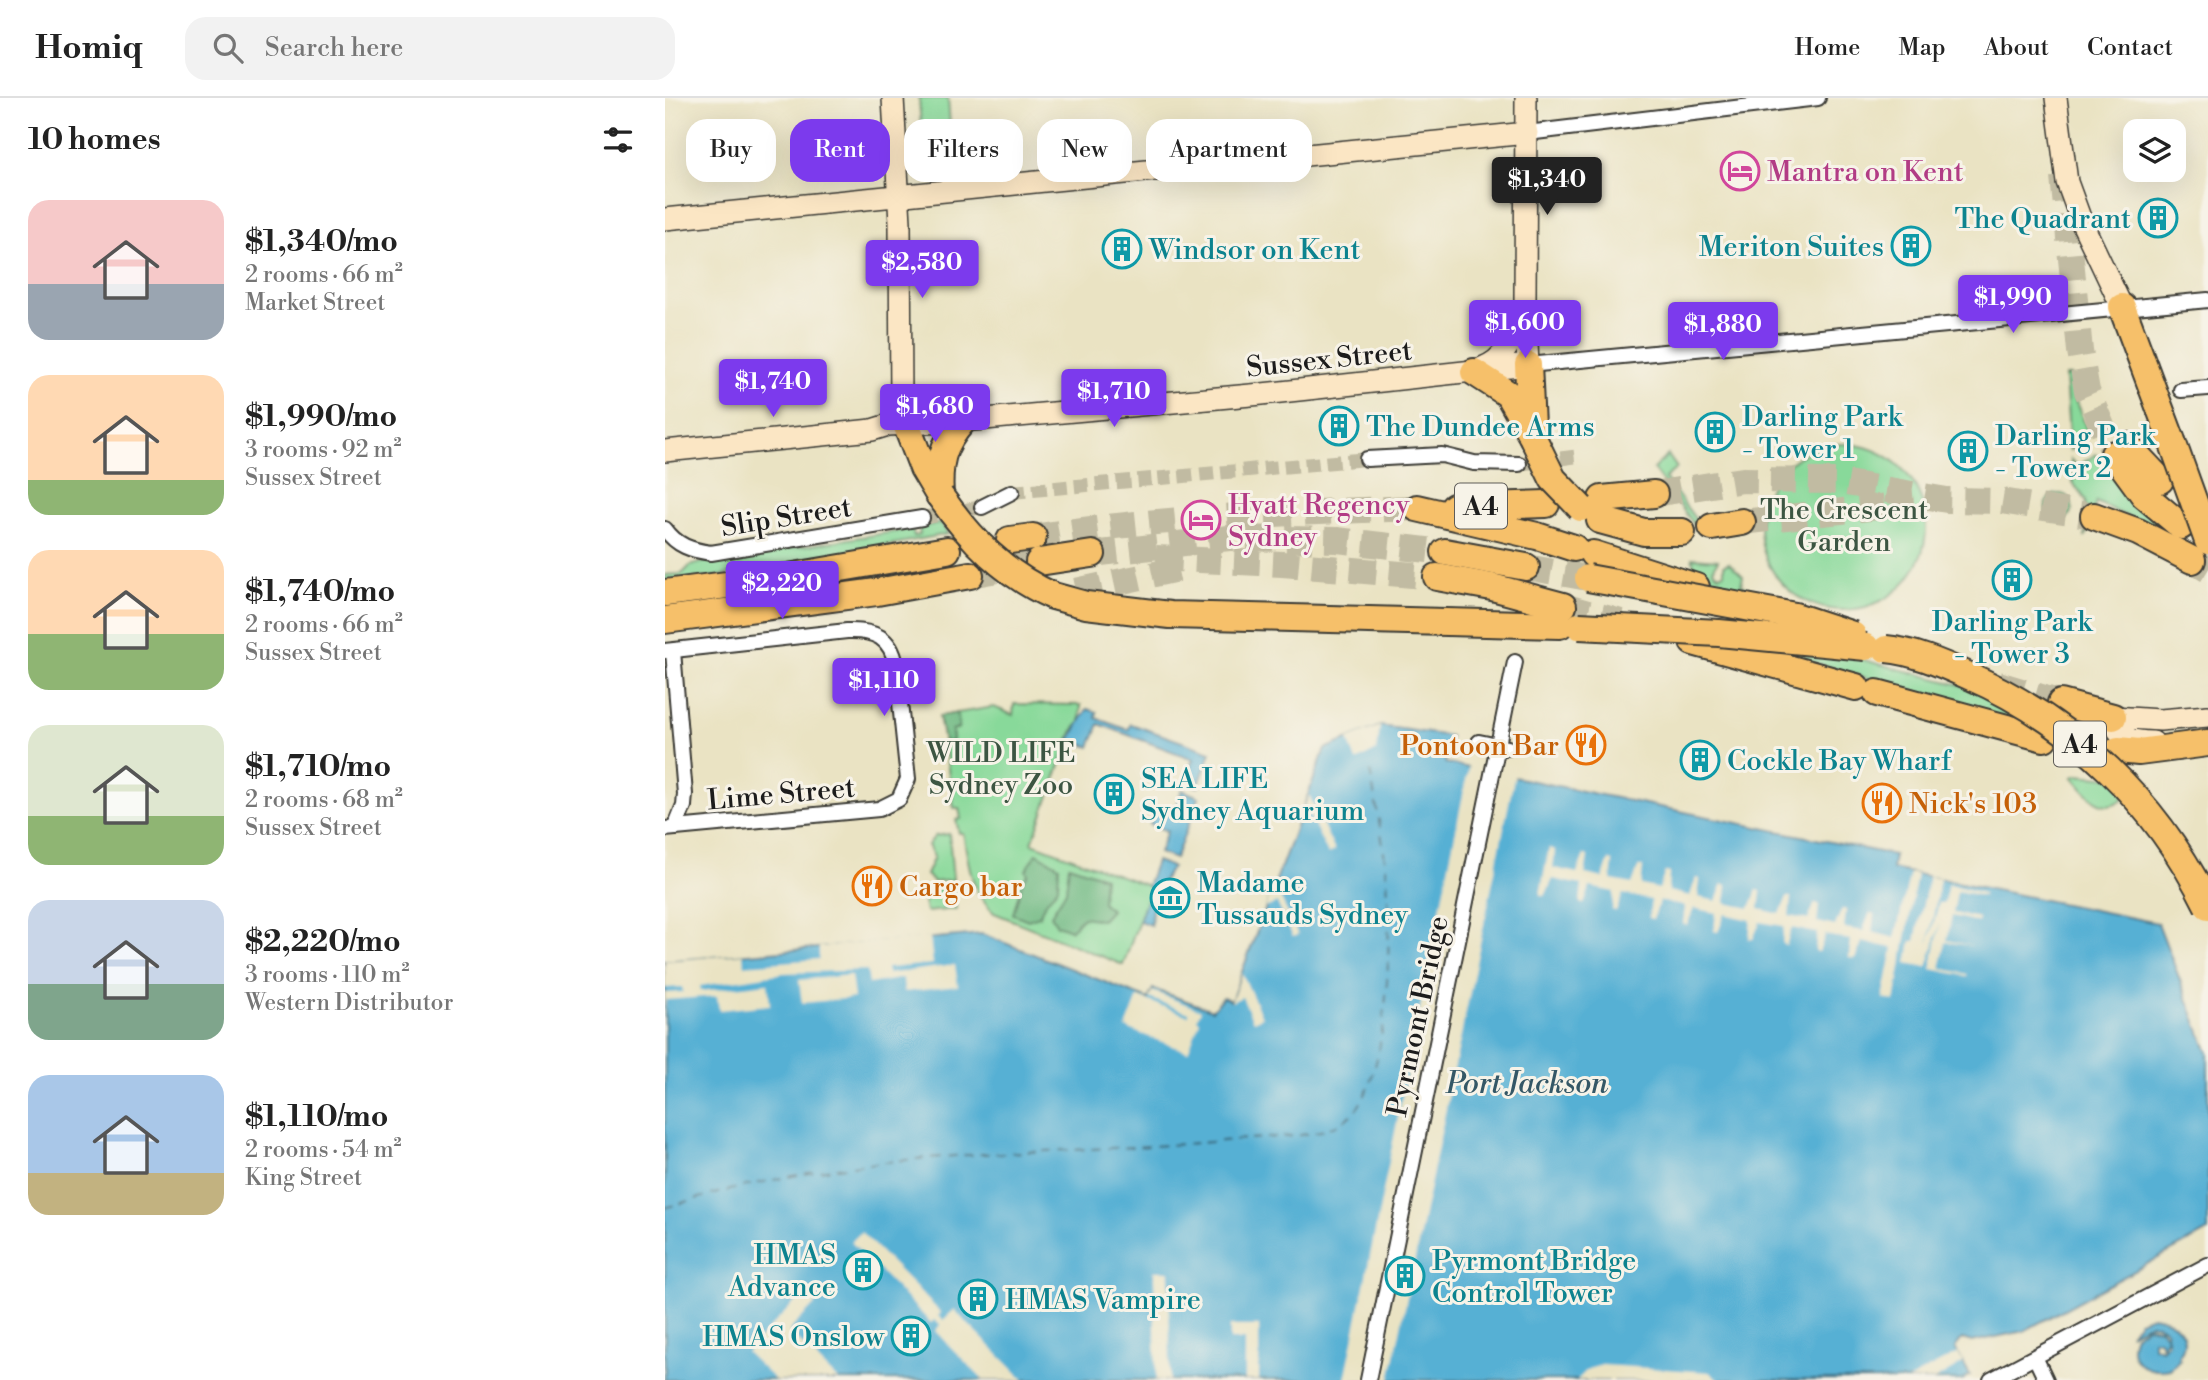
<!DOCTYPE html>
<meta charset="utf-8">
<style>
:root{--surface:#fff;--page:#f2f2f2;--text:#222;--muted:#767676;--line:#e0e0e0;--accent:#7c3aed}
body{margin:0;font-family:"Libre Bodoni",serif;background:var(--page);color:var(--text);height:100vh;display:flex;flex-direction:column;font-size:26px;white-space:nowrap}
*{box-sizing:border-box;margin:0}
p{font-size:23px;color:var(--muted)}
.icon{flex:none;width:38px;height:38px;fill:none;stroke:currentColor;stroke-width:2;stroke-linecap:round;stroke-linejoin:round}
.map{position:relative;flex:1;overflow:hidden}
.sheet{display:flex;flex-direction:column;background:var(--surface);width:665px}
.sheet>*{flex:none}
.hud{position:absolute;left:21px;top:21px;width:665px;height:63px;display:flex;gap:14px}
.fabs{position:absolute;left:1458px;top:21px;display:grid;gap:14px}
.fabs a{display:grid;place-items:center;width:63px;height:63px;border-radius:14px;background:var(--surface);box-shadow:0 7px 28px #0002;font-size:35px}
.price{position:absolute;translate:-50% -60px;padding:0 16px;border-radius:7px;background:var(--accent);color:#fff;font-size:23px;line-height:46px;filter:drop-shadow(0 2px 4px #0008)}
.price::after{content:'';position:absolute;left:50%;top:42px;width:21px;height:16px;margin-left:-10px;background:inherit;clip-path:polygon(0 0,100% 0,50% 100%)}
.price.active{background:#222;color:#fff}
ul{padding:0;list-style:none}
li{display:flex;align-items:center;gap:21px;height:175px;padding:0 28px}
li span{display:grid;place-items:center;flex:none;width:196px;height:140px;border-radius:21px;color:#555}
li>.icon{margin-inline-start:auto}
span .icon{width:84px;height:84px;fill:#fffc;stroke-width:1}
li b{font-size:30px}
h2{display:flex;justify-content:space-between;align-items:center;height:84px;padding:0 28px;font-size:30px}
.tag{padding:0 24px;border-radius:21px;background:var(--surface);box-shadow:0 7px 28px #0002;font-size:24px;line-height:63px}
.tag.active{background:var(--accent);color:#fff}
header{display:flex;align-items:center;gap:42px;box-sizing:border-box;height:98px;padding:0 35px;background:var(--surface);border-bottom:2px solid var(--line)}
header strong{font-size:33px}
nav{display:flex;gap:38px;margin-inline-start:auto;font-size:24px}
.search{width:490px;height:63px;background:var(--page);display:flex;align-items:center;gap:18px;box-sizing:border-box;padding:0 24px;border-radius:21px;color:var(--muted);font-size:26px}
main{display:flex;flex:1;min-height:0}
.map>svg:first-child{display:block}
</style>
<header>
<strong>Homiq</strong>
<div class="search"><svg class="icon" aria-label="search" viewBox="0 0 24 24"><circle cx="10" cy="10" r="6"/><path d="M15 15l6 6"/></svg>Search here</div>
<nav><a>Home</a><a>Map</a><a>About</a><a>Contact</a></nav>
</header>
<main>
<section class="sheet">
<h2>10 homes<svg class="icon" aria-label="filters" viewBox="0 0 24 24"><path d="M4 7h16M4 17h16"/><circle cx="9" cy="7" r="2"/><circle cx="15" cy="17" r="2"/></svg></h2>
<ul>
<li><span style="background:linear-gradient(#f6c9c9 60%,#9aa5b1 0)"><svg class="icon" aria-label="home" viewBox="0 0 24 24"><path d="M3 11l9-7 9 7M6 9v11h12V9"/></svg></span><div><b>$1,340/mo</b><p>2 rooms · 66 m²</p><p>Market Street</p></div></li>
<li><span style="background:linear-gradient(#ffd9b3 75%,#8fb573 0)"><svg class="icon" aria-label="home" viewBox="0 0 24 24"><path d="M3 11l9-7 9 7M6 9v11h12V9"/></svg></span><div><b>$1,990/mo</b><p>3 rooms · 92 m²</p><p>Sussex Street</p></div></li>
<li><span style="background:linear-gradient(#ffd9b3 60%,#8fb573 0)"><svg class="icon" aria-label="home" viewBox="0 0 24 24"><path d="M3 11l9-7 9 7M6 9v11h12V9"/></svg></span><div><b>$1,740/mo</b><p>2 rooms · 66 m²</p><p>Sussex Street</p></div></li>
<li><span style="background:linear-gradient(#dfe7d0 65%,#8fb573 0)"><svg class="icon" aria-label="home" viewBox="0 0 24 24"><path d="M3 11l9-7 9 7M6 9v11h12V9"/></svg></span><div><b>$1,710/mo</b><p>2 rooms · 68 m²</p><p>Sussex Street</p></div></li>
<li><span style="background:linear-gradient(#c9d6e8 60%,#7fa58c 0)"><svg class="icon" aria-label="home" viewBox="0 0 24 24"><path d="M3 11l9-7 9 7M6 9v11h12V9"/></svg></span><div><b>$2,220/mo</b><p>3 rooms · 110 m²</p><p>Western Distributor</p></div></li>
<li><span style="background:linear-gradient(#a9c7e8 70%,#c2b280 0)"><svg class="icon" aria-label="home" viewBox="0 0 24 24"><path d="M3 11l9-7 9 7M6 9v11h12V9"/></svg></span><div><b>$1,110/mo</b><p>2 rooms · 54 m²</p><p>King Street</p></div></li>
</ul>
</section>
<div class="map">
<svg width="1543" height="1282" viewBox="0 0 1543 1282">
<rect width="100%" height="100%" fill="#f7f3e8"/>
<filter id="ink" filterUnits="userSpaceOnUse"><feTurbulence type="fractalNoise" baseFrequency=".0143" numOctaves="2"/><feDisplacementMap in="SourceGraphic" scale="14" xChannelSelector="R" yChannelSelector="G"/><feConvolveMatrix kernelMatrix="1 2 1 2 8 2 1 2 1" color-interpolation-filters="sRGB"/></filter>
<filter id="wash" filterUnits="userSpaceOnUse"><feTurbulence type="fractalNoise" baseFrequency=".00686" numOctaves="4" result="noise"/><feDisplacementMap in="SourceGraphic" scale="28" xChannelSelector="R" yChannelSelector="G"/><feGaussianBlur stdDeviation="1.57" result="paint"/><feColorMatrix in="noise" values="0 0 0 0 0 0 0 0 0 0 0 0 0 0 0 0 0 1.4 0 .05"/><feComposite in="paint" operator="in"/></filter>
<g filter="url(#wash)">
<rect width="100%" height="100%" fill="#eae3c3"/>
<g fill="#88d99a" stroke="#527a5b" stroke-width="2">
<polygon points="254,0 283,0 285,28 256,30"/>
<polygon points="1400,278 1405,278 1409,299 1424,337 1405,352"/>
<circle cx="1178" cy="429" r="83"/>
<polygon points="1431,356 1459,392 1492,424 1489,431 1431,404 1420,440 1421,402 1408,385 1406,362 1413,368"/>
<polygon points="1003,357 1012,370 1000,380 1037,430 1033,432 988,371"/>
<circle cx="1394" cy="409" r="13"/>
<polygon points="276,425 283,436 55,478 0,483 0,477 17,476 25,468 42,463 247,431 249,438 255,437 254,429"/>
<polygon points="1027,460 1053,462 1048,472 1054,477 1059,475 1059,467 1064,465 1078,478 1076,487 1086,492 1058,489 1024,474 1029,468"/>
<path d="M1083,544L1171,555L1436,623L1453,640C1402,640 1351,622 1303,609C1229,588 1156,568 1083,544Z"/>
<path d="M349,606L416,607L415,624L407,634L367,745L486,789L458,867L329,815C305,793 304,766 298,735H294L291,722L296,721L294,710H289L279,645L288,643L287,632L294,630L292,615L329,609L348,617Z"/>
<path d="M1411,677L1460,681L1458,701C1435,718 1422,695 1408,679Z"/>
<polygon points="284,736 288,782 269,784 261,777 269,759 263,747 270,738"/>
<polygon points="288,787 291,811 261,814 259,804 275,789"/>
</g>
<g fill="#6eb982" stroke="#456a4f" stroke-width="2">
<polygon points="292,615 294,630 287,632 288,643 279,645 274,618"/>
<polygon points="372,755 394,768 393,789 379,807 374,818 363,822 348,816 357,785 363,776 361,772"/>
<polygon points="404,767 439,779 437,804 446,812 437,822 418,819 405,832 392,827 386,817 401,793"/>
</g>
<g fill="#57b0d4" stroke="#3a6678" stroke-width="2">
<polygon points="422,611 432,614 431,620 463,632 466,626 546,654 533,689 520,684 528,661 434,626 425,649 405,642"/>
<polygon points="715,628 785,638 780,665 1229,757 1227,771 1493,825 1543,955 1543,1133 1359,1233 1307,1244 1297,1241 1290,1250 1305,1277 1297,1282 0,1282 0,863 317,836 483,901 488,891 547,912 558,899 566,903 660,651"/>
<polygon points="517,692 534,699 510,761 494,755 502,733 485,726 491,709 508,715"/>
<polygon points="491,763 507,769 488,797 486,827 474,823 486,790 482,788"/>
<path d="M1487,1218C1510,1221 1529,1237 1513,1259L1515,1261L1505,1271C1482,1276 1459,1263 1470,1237L1482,1228L1495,1230L1502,1239L1497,1248L1494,1242L1488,1241V1248L1497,1251L1503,1245L1500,1231C1485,1219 1477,1230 1465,1236L1474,1223Z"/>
</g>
<g fill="#eae3c3">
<polygon points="715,628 712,652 691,663 683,641"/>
<polygon points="804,667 821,673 850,676 725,1282 680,1282"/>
<polygon points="644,697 670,753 663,756 644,716 635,720"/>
<polygon points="884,750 890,752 888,770 912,775 919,757 923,758 920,776 938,780 944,762 948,763 946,782 967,786 974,768 978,769 976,787 994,791 1000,774 1004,775 1003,793 1025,798 1031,780 1035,781 1033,799 1051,803 1058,786 1062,787 1060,805 1085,810 1092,792 1096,793 1094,811 1115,816 1122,799 1126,799 1124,818 1143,822 1150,805 1154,806 1152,824 1170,828 1177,811 1181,812 1179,830 1198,833 1205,815 1209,816 1207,834 1230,840 1245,775 1252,776 1230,903 1218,901 1228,850 1197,844 1190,861 1184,860 1186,842 1160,837 1154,854 1150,853 1152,835 1127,830 1121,847 1117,846 1119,828 1095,824 1088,841 1084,841 1086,822 1060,816 1053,834 1049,833 1051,815 1029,810 1022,827 1018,826 1020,808 995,803 988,821 984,820 986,802 958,796 951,813 947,812 949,794 925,789 919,806 915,805 917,787 888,781 880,798 875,797"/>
<polygon points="1264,778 1275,781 1263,846 1274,805 1279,805 1283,786 1318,795 1318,798 1292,793 1288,815 1314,820 1313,824 1287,818 1282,842 1308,848 1281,844 1275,870 1302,876 1302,878 1266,871 1275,826 1262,869 1242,865 1246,843 1250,843"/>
<polygon points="609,786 633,837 628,839 612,805 600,810"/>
<polygon points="265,839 268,866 222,870 222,876 290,867 293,888 239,894 238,880 204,886 202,872 119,875 35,888 36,893 103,885 105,907 54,912 52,898 1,902 0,917 0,895 18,894 17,889 0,890 0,863 78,856 79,867 154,861 154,849"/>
<polygon points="577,875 597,919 588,923 577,899 566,904"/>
<polygon points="186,877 189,900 137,905 134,882"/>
<polygon points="487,893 536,912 532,921 535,923 523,954 461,930 473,899 524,918 524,915 484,900"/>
<polygon points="196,1134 276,1215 273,1218 278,1222 289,1212 359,1282 318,1282 270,1233 275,1227 269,1222 266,1225 186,1144"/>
<polygon points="489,1173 504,1173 505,1282 491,1282"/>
<polygon points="144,1190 155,1201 124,1233 173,1282 110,1282 81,1254"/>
<polygon points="565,1228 594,1228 594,1282 580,1282 580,1242 565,1242"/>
<polygon points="1293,1255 1298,1265 1269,1282 1243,1282"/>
<polygon points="937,1267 1044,1274 1054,1282 912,1282 923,1271"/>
</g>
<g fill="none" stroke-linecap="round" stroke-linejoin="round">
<path stroke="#345766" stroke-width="2" stroke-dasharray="9 7" stroke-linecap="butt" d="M0,1110C59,1092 119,1078 180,1069C309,1051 440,1054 569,1042C606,1038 664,1043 690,1013C725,972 726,835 722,781C719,745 711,708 705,672"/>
</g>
</g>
<g filter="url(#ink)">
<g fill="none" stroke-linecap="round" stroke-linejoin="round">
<g stroke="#c1bba2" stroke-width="14" stroke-dasharray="14 7" stroke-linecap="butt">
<polyline points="854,366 914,358"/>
<polyline points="347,394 702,361"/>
<polyline points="257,420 317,409"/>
</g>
<g stroke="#c1bba2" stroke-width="26" stroke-dasharray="26 13" stroke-linecap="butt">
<polyline points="1398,78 1415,253 1422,293 1449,356"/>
<polyline points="989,396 1078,382 1170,383 1282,402 1337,403 1429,418"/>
<polyline points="1077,424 1249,405"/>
<path d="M368,439C495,419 623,415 752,410"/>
<polyline points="427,456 564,440 672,442 780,454"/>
<polyline points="491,460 617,466 772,479"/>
<polyline points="1527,462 1543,472"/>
<polyline points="861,469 923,480"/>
<polyline points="305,477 374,464"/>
<polyline points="411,493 518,470"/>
<polyline points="898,508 956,524"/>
<polyline points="1333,586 1396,605"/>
</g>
<defs>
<g id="street">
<polyline points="862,35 1153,0"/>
<polyline points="863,267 1543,202"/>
<polyline points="1516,292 1543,290"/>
<polyline points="702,361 777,357 809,365 854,366"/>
<polyline points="317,409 347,394"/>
<path d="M0,431C12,448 26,452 46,455L257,420"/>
<path d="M0,553L182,533C209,532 226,539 231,567L243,681L234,701L214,711L0,731"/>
<polyline points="8,553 20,696 19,708 10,730"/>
<polyline points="814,644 843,650"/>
<polyline points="1370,1259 1381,1282"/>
<polyline points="703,1282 850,564"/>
<polyline points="1326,1282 1543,1167"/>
</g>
<g id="secondary">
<polyline points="228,0 235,125 236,307 241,326"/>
<polyline points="1391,0 1402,84 1417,125 1457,209"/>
<polyline points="0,121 862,35"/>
<path d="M817,270C843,260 848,239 856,214"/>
<polyline points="0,353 207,332 223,327 298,323 597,296 863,267 860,203 861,0"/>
<path d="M1488,644C1468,644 1452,641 1448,619L1495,622L1543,618"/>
</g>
<g id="highway">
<polyline points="1457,209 1507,343"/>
<polyline points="863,267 866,328"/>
<polyline points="809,274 843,296 867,338"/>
<polyline points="241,326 258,370 274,397"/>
<polyline points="1463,348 1495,382"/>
<polyline points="1449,356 1479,397 1516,428"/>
<path d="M275,398C273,367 276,347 298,323"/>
<polyline points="937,401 989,396"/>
<polyline points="789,409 881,406"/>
<polyline points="752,410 872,438 909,450"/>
<polyline points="1429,418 1473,434 1527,462"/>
<polyline points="935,422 979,434 1017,434"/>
<polyline points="1047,429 1077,424"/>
<polyline points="345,442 368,439"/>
<polyline points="780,454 861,469"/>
<polyline points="928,456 1031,489"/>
<polyline points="374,464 427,456"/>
<polyline points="772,479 827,489 898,508"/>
<polyline points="0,495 123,479 282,452"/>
<polyline points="388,498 421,507 505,517 895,527"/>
<polyline points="0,522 212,494 305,477"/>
<polyline points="1028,544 1191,589"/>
<polyline points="1212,595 1379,640"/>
<polyline points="1396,605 1448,619"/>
<polyline points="1453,652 1474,654 1543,645"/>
</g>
</defs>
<use href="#street" stroke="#3b3a35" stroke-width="18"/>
<use href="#secondary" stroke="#3b3a35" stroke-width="24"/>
<use href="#highway" stroke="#3b3a35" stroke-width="30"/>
<use href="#street" stroke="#fff" stroke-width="14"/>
<use href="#secondary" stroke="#fbe6c4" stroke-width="21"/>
<use href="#highway" stroke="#f6c06b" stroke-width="26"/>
<defs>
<g id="highway-bridge">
<polyline points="867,338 888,381 916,410"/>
<polyline points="1507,343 1543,443"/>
<path d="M275,398C306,442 339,476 388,498"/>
<polyline points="923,480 1130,518 1188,537"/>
<polyline points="914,528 1054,535 1201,549"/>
<path d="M1221,551C1248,553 1277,566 1302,577C1408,623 1492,704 1543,808"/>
</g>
</defs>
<use href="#highway-bridge" stroke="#3b3a35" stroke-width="30" stroke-linecap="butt"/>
<use href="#highway-bridge" stroke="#f6c06b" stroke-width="26"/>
</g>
</g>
<defs>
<symbol id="hotel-ring" viewBox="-11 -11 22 22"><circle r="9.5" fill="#f7f3e8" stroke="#d1479c" stroke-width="1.5"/><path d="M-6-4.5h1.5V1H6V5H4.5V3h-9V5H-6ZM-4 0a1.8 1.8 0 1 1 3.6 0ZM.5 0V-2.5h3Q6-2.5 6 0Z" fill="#d1479c"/></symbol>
<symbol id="building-ring" viewBox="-11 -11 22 22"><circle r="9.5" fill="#f7f3e8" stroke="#0f9aa8" stroke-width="1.5"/><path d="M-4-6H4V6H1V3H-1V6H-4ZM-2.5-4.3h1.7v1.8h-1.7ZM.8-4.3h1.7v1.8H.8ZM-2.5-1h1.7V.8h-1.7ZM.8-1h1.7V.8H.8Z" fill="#0f9aa8"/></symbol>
<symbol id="restaurant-ring" viewBox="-11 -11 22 22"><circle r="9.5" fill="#f7f3e8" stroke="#e8710a" stroke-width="1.5"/><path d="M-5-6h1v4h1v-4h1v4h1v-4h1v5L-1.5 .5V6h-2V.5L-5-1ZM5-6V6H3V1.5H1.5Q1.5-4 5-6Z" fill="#e8710a"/></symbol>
<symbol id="museum-ring" viewBox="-11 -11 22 22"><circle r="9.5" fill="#f7f3e8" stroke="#0f9aa8" stroke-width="1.5"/><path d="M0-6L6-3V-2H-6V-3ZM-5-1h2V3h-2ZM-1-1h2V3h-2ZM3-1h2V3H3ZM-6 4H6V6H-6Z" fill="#0f9aa8"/></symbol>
</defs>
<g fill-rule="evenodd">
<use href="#hotel-ring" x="1053" y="51" width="44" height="44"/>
<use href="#building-ring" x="1471" y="98" width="44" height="44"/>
<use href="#building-ring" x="1224" y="126" width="44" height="44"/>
<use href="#building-ring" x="435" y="129" width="44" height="44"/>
<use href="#building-ring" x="652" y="306" width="44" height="44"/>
<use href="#building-ring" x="1028" y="312" width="44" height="44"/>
<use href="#building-ring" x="1281" y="331" width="44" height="44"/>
<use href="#hotel-ring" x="514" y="400" width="44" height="44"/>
<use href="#building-ring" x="1325" y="460" width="44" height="44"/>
<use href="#restaurant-ring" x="899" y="625" width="44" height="44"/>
<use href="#building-ring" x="1013" y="640" width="44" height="44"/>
<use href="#building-ring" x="427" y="674" width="44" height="44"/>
<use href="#restaurant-ring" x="1195" y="683" width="44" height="44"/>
<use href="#restaurant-ring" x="185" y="766" width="44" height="44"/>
<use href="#museum-ring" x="483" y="778" width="44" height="44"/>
<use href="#building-ring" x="176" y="1150" width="44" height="44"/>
<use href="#building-ring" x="718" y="1156" width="44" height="44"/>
<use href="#building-ring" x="291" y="1179" width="44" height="44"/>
<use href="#building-ring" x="224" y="1216" width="44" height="44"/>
</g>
<g text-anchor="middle" stroke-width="6" stroke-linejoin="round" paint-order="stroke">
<g fill="#f7f3e8" stroke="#5e5c59" stroke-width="2">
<rect x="790" y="385.5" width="52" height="45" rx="5"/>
<rect x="1389" y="623.5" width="52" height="45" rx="5"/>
</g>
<g font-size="26" font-weight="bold" fill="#1c1c1c">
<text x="816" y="417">A4</text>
<text x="1415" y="655">A4</text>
</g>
<g font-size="28" fill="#b23c85" stroke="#f7f3e8" text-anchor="start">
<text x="1102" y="83">Mantra on Kent</text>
<text x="563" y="416">Hyatt Regency<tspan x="563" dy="32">Sydney</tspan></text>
</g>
<g font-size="28" fill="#0d838f" stroke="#f7f3e8" text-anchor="start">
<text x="1466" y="130" text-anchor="end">The Quadrant</text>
<text x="1219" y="158" text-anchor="end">Meriton Suites</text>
<text x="484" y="161">Windsor on Kent</text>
<text x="1077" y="328">Darling Park<tspan x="1077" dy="32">- Tower 1</tspan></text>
<text x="701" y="338">The Dundee Arms</text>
<text x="1330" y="347">Darling Park<tspan x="1330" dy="32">- Tower 2</tspan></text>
<text x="1347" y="533" text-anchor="middle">Darling Park<tspan x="1347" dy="32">- Tower 3</tspan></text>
<text x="1062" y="672">Cockle Bay Wharf</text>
<text x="476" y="690">SEA LIFE<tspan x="476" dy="32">Sydney Aquarium</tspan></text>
<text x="532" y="794">Madame<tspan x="532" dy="32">Tussauds Sydney</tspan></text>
<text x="171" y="1166" text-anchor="end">HMAS<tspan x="171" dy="32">Advance</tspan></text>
<text x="767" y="1172">Pyrmont Bridge<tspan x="767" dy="32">Control Tower</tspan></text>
<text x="340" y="1211">HMAS Vampire</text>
<text x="219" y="1248" text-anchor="end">HMAS Onslow</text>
</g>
<g font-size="28" fill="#1c1c1c" stroke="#f7f3e8">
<text transform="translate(664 260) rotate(-6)" y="10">Sussex Street</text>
<text transform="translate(121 418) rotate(-9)" y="10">Slip Street</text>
<text transform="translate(116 695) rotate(-5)" y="10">Lime Street</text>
<text transform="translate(752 918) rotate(-78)" y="10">Pyrmont Bridge</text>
</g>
<g font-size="28" fill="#3c5542" stroke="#f7f3e8">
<text x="1179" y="421">The Crescent<tspan x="1179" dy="32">Garden</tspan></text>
<text x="336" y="664">WILD LIFE<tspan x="336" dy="32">Sydney Zoo</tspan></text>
</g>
<g font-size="28" fill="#c56008" stroke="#f7f3e8" text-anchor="start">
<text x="894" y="657" text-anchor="end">Pontoon Bar</text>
<text x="1244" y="715">Nick's 103</text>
<text x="234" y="798">Cargo bar</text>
</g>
<g font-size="30" font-style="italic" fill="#345766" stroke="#f7f3e8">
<text x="862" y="995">Port Jackson</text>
</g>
</g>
</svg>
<div class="fabs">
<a><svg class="icon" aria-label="layers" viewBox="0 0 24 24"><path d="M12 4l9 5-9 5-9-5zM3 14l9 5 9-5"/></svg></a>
</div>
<b class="price active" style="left:882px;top:119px">$1,340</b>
<b class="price" style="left:257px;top:202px">$2,580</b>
<b class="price" style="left:1348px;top:237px">$1,990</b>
<b class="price" style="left:860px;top:262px">$1,600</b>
<b class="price" style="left:1058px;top:264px">$1,880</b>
<b class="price" style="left:108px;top:321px">$1,740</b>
<b class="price" style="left:449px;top:331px">$1,710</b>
<b class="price" style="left:270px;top:346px">$1,680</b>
<b class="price" style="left:117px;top:523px">$2,220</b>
<b class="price" style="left:219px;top:620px">$1,110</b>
<div class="hud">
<a class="tag">Buy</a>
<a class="tag active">Rent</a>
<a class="tag">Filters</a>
<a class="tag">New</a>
<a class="tag">Apartment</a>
</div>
</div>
</main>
